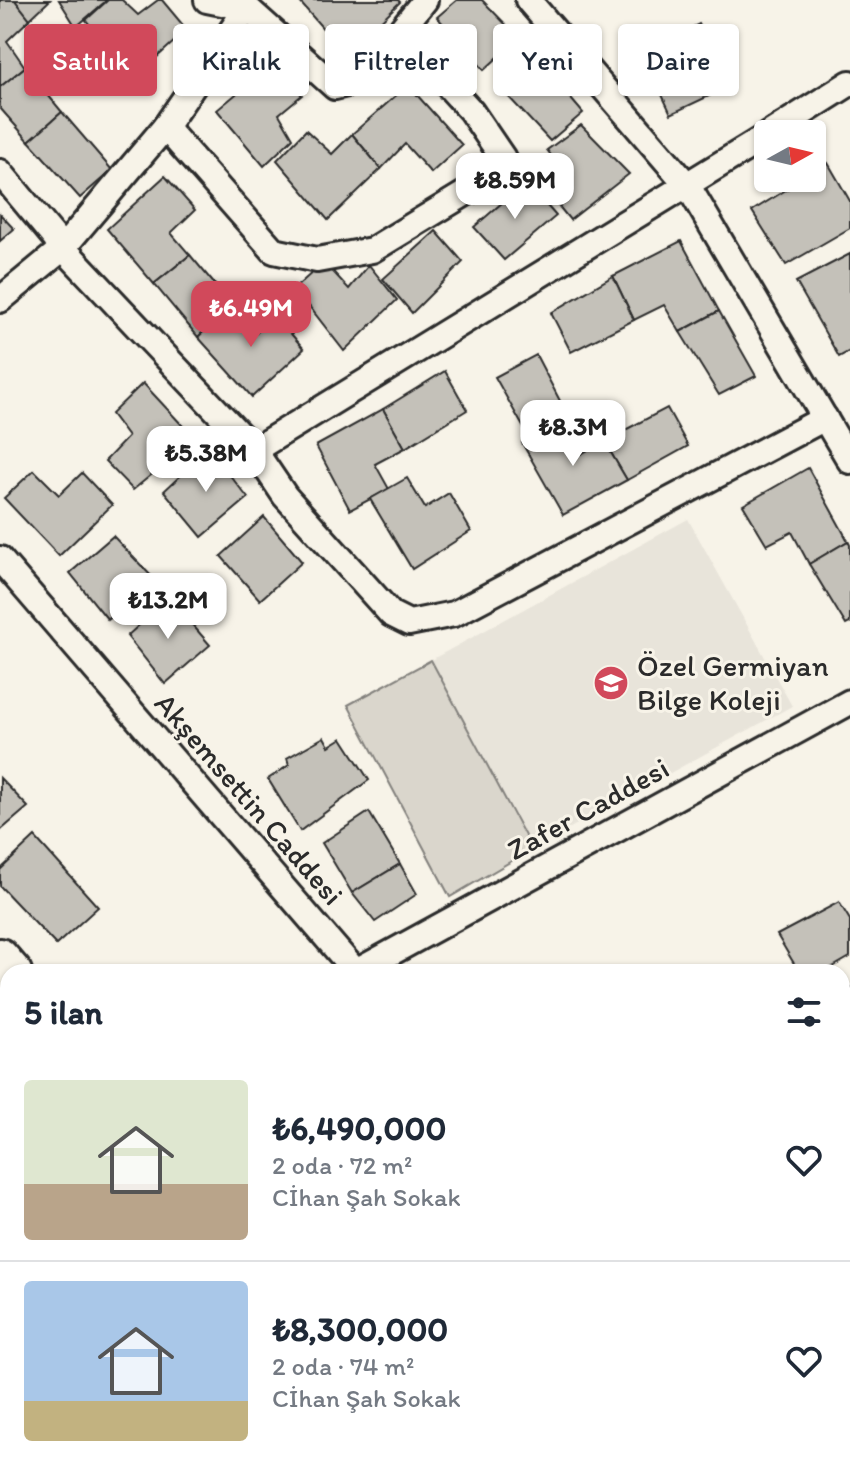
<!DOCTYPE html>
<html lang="tr">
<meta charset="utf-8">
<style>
:root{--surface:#fff;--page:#f6f6f7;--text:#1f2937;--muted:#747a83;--line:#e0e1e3;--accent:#d1495b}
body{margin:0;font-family:Itim,sans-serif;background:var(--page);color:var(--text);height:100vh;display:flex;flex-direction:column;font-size:30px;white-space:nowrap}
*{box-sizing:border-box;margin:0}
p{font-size:26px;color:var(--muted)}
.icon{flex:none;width:44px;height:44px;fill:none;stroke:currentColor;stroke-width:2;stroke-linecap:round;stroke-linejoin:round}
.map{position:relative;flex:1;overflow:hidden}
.drawer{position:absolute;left:0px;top:964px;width:850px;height:512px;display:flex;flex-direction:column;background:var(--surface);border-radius:24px 24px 0 0;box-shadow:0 2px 6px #0004}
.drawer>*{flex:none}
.guide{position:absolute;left:24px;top:24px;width:802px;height:72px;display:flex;gap:16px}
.needle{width:52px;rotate:82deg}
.tools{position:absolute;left:754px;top:120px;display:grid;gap:16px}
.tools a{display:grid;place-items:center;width:72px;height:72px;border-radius:8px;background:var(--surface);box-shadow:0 2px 6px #0004;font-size:40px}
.price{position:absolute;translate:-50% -68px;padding:0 18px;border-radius:16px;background:#fff;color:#222;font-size:26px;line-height:52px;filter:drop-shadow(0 2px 4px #0008)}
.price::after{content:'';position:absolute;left:50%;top:48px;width:24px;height:18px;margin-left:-12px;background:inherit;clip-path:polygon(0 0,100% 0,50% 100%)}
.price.on{background:var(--accent);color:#fff}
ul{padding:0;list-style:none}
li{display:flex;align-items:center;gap:24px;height:200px;padding:0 24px}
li+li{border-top:2px solid var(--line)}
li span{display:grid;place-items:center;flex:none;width:224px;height:160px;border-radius:8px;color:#555}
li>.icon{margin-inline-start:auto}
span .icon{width:96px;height:96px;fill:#fffc;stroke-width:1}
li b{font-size:34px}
h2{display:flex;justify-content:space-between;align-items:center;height:96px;padding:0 24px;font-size:34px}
.tag{padding:0 28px;border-radius:8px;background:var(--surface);box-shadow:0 2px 6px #0004;font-size:28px;line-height:72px}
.tag.on{background:var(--accent);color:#fff}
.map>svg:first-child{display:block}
</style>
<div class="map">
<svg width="850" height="1476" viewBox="0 0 850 1476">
<rect width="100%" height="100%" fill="#f7f3e8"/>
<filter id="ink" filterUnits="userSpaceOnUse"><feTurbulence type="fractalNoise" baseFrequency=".0125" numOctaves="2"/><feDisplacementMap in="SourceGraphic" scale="16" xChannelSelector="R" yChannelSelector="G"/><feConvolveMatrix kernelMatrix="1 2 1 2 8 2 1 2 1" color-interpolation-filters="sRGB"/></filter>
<g filter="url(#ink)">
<polygon fill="#e8e4da" points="688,519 792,706 532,849 431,660"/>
<g fill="#dad6cc" stroke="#82807c" stroke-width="2">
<polygon points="431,660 532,849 450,897 348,705"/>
<polygon points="842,1066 850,1081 850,1414 842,1419"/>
<polygon points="680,1468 756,1468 742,1476 684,1476"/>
</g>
<g fill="#c4c1b9" stroke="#2b2b2b" stroke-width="2">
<polygon points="0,0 15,0 30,19 7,41 25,67 0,87"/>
<polygon points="15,0 50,0 30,19"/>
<polygon points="59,0 107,0 76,27"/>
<polygon points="108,0 122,0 138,15 158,0 162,0 187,30 133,79 86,20"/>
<polygon points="298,0 398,0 400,2 346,55"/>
<polygon points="457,0 482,0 519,38 484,70 437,17"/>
<polygon points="699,24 728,87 671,114 642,52"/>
<polygon points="538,60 583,113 550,141 505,93"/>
<polygon points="273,63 302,95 279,114 293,138 264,166 217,110"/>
<polygon points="25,67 62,112 29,141 0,108 0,87"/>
<polygon points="408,85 462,145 431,173 405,144 381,169 352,134"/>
<polygon points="62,112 112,170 80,198 29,141"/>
<polygon points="581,125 629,174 570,220 543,187 564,172 547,150"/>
<polygon points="306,130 332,154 352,134 381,169 328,220 277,160"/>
<polygon points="828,163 850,201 850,228 786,265 752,211 805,178 812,178 812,173"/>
<polygon points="165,176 195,210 171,233 190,255 154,284 107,229"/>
<polygon points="526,182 556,216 504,260 474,227"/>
<polygon points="0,214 14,229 0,241"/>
<polygon points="436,231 463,262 412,313 383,279"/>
<polygon points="681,241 719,311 680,332 664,305 634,320 613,276"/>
<polygon points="850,254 850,351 839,357 796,282"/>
<polygon points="190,255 232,305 198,337 154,284"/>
<polygon points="324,262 349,289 369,265 397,300 344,351 295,288"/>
<polygon points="613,276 634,320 571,352 551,313"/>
<polygon points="232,305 256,333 275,315 304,349 252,397 198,337"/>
<polygon points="719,311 756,376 719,395 680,332"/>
<polygon points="536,355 569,418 530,439 495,377"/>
<polygon points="445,371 467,410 405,448 383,409"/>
<polygon points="143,383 195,439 133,490 105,461 128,437 111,414"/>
<polygon points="667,408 688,446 627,480 604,441"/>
<polygon points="383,409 405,448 375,464 389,489 350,510 316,446"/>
<polygon points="560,423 581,454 604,441 627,480 563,515 522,443"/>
<polygon points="209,449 248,498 202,537 164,491"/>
<polygon points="808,468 848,541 809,564 792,532 767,545 743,505"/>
<polygon points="34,470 59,495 82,473 112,505 59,556 4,498"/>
<polygon points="407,478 425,508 449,493 471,531 412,569 370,499"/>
<polygon points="264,517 302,562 260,600 221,556"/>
<polygon points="113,536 155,580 108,620 70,573"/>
<polygon points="848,541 850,545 850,623 846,625 809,564"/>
<polygon points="169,598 210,645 165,684 127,636"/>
<polygon points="324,737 329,746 342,738 369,780 300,831 268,779 289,765 287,758"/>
<polygon points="0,778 28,807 0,831"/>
<polygon points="369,812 400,864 352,893 322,843"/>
<polygon points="35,837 98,907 56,945 0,886 0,870"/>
<polygon points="400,864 417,894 375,922 352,893"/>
<polygon points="839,902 850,920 850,957 824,972 799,972 777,935"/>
</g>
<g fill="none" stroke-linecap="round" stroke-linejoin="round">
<defs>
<g id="minor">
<polyline points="207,0 247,8"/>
<polyline points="528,0 688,186 850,461"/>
<polyline points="399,32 471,111 503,158 484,182 372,250 317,260 274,251 165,127 247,8 335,87 359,81 425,0"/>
<polyline points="769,134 850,83"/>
<polyline points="0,172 63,248 254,450 285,496 391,614 409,623 454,614 825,418"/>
<polyline points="0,300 63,248 165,127"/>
<polyline points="254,450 768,135"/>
<polyline points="0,559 356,972 850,702"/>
<polyline points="842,1006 850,1002"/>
<polyline points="842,1044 850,1059"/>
<polyline points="0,1173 8,1169"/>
<polyline points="842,1457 850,1453"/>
<polyline points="0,1465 6,1476"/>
<polyline points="653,1468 657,1476"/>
<polyline points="811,1476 824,1468"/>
</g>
<g id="secondary">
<polyline points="0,956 14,972"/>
<polyline points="0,997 8,1006"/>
<polyline points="315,1468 319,1476"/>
<polyline points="344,1468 349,1476"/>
</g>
</defs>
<use href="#minor" stroke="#2b2b2b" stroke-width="30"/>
<use href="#secondary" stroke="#2b2b2b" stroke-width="40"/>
<use href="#minor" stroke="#f7f3e8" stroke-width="24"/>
<use href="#secondary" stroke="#f7f3e8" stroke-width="34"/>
</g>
</g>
<defs>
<symbol id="school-disc" viewBox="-11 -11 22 22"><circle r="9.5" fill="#d1495b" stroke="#f7f3e8"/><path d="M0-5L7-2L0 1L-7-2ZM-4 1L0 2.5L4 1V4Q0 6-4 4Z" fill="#fff"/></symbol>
</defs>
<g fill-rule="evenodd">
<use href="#school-disc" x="591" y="663" width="40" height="40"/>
</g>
<g text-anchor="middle" stroke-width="6" stroke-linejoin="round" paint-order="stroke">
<g font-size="30" fill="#2b2b2b" stroke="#f7f3e8" text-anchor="start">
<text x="637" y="676">Özel Germiyan<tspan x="637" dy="34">Bilge Koleji</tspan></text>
</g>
<g font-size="30" fill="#2b2b2b" stroke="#f7f3e8">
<text transform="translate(249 799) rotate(49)" y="10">Akşemsettin Caddesi</text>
<text transform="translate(588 809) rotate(-29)" y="10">Zafer Caddesi</text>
</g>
</g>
</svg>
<div class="tools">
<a><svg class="needle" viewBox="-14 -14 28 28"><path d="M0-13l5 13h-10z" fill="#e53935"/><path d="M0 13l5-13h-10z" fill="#747a83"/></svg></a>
</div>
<b class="price" style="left:515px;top:221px">₺8.59M</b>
<b class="price on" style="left:251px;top:349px">₺6.49M</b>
<b class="price" style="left:573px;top:468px">₺8.3M</b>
<b class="price" style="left:206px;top:494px">₺5.38M</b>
<b class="price" style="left:168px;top:641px">₺13.2M</b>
<div class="guide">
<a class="tag on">Satılık</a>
<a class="tag">Kiralık</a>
<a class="tag">Filtreler</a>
<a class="tag">Yeni</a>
<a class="tag">Daire</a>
</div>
<section class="drawer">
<h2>5 ilan<svg class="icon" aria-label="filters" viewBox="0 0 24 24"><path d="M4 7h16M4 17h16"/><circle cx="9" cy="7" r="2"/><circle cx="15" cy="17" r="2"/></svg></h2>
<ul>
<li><span style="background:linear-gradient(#dfe7d0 65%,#b9a48a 0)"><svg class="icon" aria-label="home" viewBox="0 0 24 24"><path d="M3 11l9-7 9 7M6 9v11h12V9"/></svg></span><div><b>₺6,490,000</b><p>2 oda · 72 m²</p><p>Cİhan Şah Sokak</p></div><svg class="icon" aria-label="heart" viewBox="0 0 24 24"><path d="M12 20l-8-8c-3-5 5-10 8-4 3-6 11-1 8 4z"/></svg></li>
<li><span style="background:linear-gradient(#a9c7e8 75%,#c2b280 0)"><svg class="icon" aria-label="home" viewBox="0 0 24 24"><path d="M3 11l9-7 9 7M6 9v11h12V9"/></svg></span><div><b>₺8,300,000</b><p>2 oda · 74 m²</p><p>Cİhan Şah Sokak</p></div><svg class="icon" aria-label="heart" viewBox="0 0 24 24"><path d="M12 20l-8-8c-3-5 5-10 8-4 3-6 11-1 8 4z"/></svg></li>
</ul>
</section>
</div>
